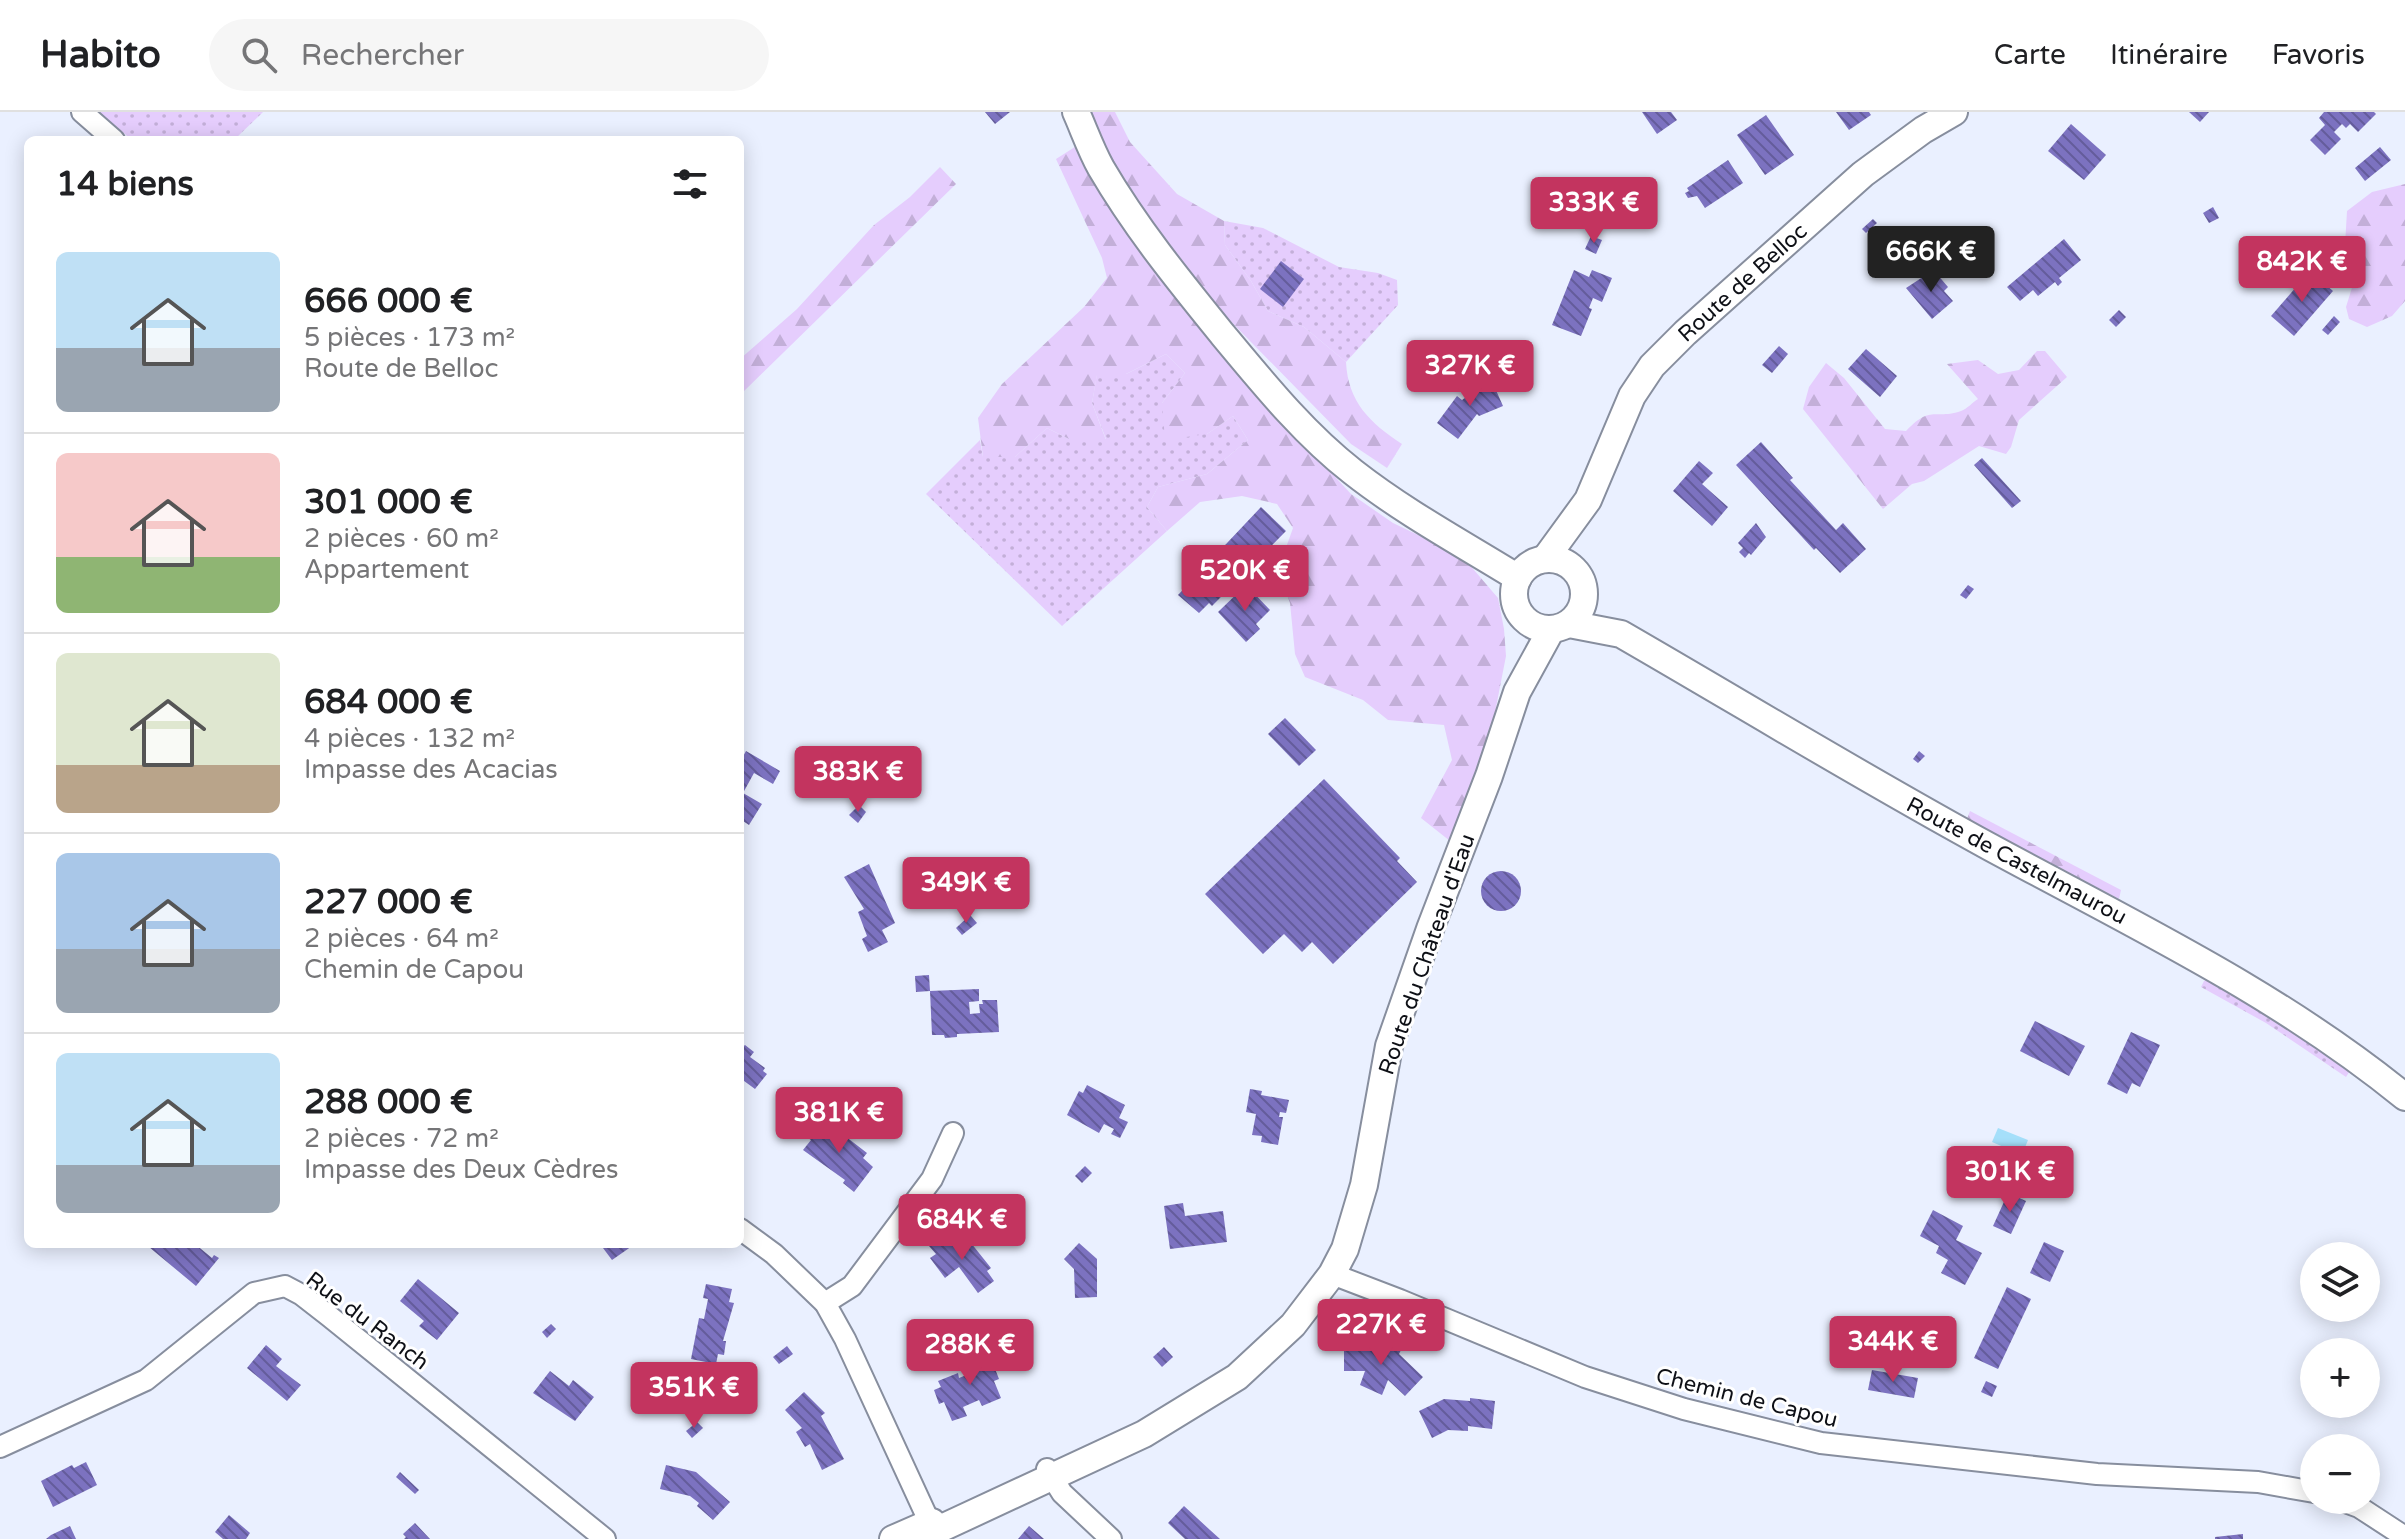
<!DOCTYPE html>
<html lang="fr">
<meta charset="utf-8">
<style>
:root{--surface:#fff;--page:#f6f6f6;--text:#202124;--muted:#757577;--line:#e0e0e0;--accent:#c3345f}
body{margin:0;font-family:"Varela Round",sans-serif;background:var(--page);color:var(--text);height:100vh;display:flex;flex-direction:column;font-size:30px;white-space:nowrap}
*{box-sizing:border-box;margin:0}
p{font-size:26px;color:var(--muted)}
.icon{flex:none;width:44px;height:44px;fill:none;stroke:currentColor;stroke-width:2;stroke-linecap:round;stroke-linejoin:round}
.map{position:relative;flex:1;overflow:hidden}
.drawer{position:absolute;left:24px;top:24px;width:720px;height:1112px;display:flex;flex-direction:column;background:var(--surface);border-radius:12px;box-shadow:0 4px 20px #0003}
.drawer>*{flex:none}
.fabs{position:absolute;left:2300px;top:1130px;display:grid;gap:16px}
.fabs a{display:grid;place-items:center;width:80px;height:80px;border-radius:50%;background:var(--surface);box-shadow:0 4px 20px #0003;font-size:40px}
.price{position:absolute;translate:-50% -68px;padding:0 18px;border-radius:8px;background:var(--accent);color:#fff;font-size:26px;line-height:52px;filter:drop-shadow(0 2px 4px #0008)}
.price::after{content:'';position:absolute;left:50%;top:48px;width:24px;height:18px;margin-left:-12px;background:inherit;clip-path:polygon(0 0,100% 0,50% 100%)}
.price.current{background:#222;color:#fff}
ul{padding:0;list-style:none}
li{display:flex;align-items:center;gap:24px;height:200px;padding:0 32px}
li+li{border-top:2px solid var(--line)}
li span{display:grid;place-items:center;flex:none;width:224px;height:160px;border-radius:12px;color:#555}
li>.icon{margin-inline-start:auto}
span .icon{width:96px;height:96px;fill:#fffc;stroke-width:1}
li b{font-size:34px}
h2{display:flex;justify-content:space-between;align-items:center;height:96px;padding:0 32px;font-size:34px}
header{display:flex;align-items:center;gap:48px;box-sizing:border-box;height:112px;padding:0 40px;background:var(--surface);border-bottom:2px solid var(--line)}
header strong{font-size:38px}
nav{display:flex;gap:44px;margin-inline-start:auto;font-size:28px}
.search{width:560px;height:72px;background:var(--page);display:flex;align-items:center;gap:20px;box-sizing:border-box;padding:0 28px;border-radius:44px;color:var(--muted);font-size:30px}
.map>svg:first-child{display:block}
</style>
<header>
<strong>Habito</strong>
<div class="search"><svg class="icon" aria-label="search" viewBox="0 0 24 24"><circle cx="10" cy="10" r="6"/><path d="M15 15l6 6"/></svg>Rechercher</div>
<nav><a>Carte</a><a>Itinéraire</a><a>Favoris</a></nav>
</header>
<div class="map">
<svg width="2405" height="1427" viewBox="0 0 2405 1427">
<defs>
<pattern id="grass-dots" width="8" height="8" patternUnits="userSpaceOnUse" patternTransform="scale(2)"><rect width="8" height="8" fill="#e5cdfd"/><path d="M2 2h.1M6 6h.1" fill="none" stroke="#c3afd8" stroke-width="1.8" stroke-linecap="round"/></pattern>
<pattern id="forest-firs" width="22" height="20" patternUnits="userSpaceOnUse" patternTransform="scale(2)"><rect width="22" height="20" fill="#e5cdfd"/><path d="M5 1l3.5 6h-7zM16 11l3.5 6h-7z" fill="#c3afd8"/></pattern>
<pattern id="building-back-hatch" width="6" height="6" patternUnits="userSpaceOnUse" patternTransform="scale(2)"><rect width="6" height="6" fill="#7c72c0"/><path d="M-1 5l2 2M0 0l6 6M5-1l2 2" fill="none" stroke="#645c9b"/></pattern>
</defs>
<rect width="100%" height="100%" fill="#eaf0ff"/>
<g fill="url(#grass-dots)">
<polygon points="99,0 263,0 234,28 132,28"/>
<polygon points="1224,109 1263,116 1339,155 1378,161 1397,168 1398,193 1346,250 1304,215 1268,199 1251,169 1225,133"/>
<polygon points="1166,242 1185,261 1162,291 1207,322 1233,304 1248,328 1207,362 1158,375 1147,395 1167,419 1062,514 926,382 980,328 983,345 1015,345 1047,316 1069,327 1106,327 1092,291 1097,262 1126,262"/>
<polygon points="2211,867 2351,957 2346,965 2266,911 2201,875 2204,869"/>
</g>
<g fill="url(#forest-firs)">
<path d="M1088,0H1115L1130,30L1177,82L1224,109L1225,133L1251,169L1268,199L1304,215L1346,250C1348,290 1370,311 1402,332L1387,356L1351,332L1203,181L1112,57Z"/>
<polygon points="1078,33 1129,122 1185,199 1286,312 1351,382 1393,411 1462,444 1498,486 1504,517 1506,544 1490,626 1450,729 1421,706 1452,648 1444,613 1388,608 1363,588 1305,565 1295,542 1290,491 1278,458 1293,416 1277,392 1242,384 1200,390 1167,419 1147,395 1158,375 1207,362 1248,328 1233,304 1207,322 1165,328 1162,291 1185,261 1166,242 1126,262 1097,263 1092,291 1106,328 1069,327 1047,316 1015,345 983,345 978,306 1002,272 1084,195 1107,166 1102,146 1056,47"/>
<polygon points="940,55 956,72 740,283 740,247 797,197 874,113 910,85"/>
<polygon points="2405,72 2405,189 2392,204 2367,215 2349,207 2346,195 2354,169 2351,146 2345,133 2347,99 2372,80"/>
<path d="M2037,239H2045L2067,265L2019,308L2011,335L2006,342L1979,334L1924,369L1912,372L1883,397L1803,297L1809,275L1826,251L1844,266L1885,317L1906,319C1931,292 1935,308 1961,299C1967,297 1973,290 1978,287L1947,252L1978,248L1998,262L2019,258Z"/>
<polygon points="1970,699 2121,778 2119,787 1967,707"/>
</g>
<polygon fill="#a5dffa" points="1998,1016 2028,1028 2022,1043 1992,1030"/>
<g fill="url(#building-back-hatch)">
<polygon points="985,0 1010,0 995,12"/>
<polygon points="1642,0 1671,0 1677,8 1657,22"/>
<polygon points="1836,0 1869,0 1871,3 1849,18"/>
<polygon points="2189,0 2209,0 2200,10"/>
<polygon points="2324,0 2374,0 2376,2 2358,20 2350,12 2346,16 2342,12 2334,20 2341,27 2325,43 2310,28 2325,13 2319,6"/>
<polygon points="1766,3 1794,43 1765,63 1737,23"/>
<polygon points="2071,12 2106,43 2084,68 2048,39"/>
<polygon points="2380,35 2391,48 2365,69 2355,56"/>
<polygon points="1728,48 1743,71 1705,96 1697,84 1688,86 1685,81 1689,79 1687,76"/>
<polygon points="2213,95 2219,106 2209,111 2203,101"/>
<polygon points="1873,107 1877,111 1866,121 1862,117"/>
<polygon points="1591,124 1602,128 1596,142 1585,137"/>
<polygon points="2064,127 2081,148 2059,166 2062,170 2058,174 2055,170 2038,184 2033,178 2020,189 2007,175"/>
<polygon points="1281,149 1304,167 1283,195 1260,177"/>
<polygon points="1574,158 1589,165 1592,158 1612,166 1602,190 1593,186 1589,196 1592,197 1581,224 1552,213"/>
<polygon points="2310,159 2333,179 2294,224 2271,204"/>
<polygon points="1929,161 1932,164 1936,161 1948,175 1944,179 1953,189 1932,207 1906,176"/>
<polygon points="2119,198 2126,205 2116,215 2109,208"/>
<polygon points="2334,204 2340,210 2328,223 2322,218"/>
<polygon points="1779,234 1788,242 1772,261 1762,253"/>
<polygon points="1866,237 1897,264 1880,285 1848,257"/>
<polygon points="1491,267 1503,294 1479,304 1477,302 1458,327 1437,311 1457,284 1462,288 1469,283 1466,278"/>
<polygon points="1761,330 1793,366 1790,368 1836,418 1843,411 1866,437 1840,461 1816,436 1814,438 1736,353"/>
<polygon points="1982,346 2021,389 2012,396 1974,353"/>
<polygon points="1699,349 1713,361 1702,372 1728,395 1712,414 1673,379"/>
<polygon points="1261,395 1286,419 1212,494 1209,491 1199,501 1178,483"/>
<polygon points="1756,411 1766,425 1751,443 1749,441 1745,446 1739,440 1743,436 1738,431"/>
<polygon points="1246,473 1270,498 1256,512 1260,517 1246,530 1218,500"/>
<polygon points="1968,473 1974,477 1966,487 1960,483"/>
<polygon points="1285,606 1316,638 1299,654 1268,622"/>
<polygon points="746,639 780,659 773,672 754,661 743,681 762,692 749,713 740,707 740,650"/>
<polygon points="1919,639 1925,644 1918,651 1913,647"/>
<polygon points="1324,667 1400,746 1397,749 1417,770 1333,852 1312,830 1302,840 1284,822 1263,842 1205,782"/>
<polygon points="859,693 866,700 858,711 849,703"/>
<polygon points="869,752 895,811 882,818 888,830 868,840 862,827 867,824 858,800 864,797 844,765"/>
<circle cx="1501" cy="779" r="20"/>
<polygon points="970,803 977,811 962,823 956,816"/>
<polygon points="929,863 930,879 916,880 915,864"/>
<polygon points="979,877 979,889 969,890 970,902 980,901 979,892 983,892 982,888 997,888 999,920 957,922 957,925 945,926 944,923 932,923 930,879"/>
<polygon points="2035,909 2085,934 2069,964 2020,939"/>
<polygon points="2131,920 2160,933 2140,975 2132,971 2127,982 2107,972"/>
<polygon points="745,933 754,940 750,945 765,956 763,959 767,962 755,977 740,966 740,937"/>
<polygon points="1087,973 1125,993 1119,1006 1128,1010 1120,1026 1111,1022 1114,1017 1104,1012 1099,1021 1067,1003 1079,979 1083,981"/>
<polygon points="1250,977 1262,979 1261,983 1289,988 1286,1001 1280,1000 1279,1005 1283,1005 1278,1033 1261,1030 1262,1024 1252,1023 1256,1002 1246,1000"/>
<polygon points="823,1007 867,1041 863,1046 873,1055 854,1080 843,1071 845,1068 803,1038 811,1028 808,1026"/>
<polygon points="2044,1040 2053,1044 2045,1060 2036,1055"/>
<polygon points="1085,1054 1092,1061 1082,1071 1075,1064"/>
<polygon points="2008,1081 2026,1089 2011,1122 1993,1114"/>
<polygon points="1183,1091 1185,1104 1223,1099 1227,1130 1170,1137 1164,1094"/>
<polygon points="1933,1098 1963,1114 1956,1128 1982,1141 1965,1173 1941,1161 1948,1148 1936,1141 1939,1134 1920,1124"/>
<polygon points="943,1123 949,1132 955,1127 962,1137 971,1131 991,1156 987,1159 994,1169 978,1181 959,1155 945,1166 930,1146 936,1142 929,1134"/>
<polygon points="2044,1130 2064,1139 2050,1170 2030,1161"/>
<polygon points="1079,1131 1097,1147 1097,1185 1075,1186 1074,1157 1064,1147"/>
<polygon points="152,1132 195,1132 212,1146 214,1143 219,1146 196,1174 149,1135"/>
<polygon points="600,1132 635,1132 612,1148"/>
<polygon points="418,1167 459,1201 437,1228 419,1214 424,1209 400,1189"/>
<polygon points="706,1172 732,1177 729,1190 734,1191 723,1229 726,1229 724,1243 718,1242 716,1252 691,1247 699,1206 704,1207 708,1187 703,1186"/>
<polygon points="2007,1175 2031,1187 1998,1257 1974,1246"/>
<polygon points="551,1212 556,1217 547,1226 542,1220"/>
<polygon points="1377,1229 1401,1238 1399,1242 1423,1265 1405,1284 1388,1268 1382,1283 1360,1273 1365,1259 1344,1259 1344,1232 1376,1233"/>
<polygon points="266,1233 282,1247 276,1254 301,1273 287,1289 247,1256"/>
<polygon points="787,1234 793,1242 779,1252 773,1245"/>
<polygon points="1164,1235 1173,1245 1162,1255 1153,1245"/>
<polygon points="988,1239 999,1267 994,1269 1001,1286 982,1294 979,1288 963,1295 967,1304 952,1309 944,1290 939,1292 934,1278 941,1275 938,1269 958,1261 959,1266 969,1262 964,1248"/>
<polygon points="1872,1258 1918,1266 1914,1286 1868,1278"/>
<polygon points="550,1259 569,1274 573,1268 594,1285 575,1309 533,1281"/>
<polygon points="1986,1269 1997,1274 1992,1285 1981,1280"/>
<polygon points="804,1280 825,1301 821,1304 844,1347 822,1358 810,1332 805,1335 796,1320 802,1316 785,1298"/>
<polygon points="1470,1286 1495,1289 1492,1317 1468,1314 1468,1319 1448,1318 1432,1326 1419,1299 1444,1287 1470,1289"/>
<polygon points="697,1310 703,1316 692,1326 686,1319"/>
<polygon points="86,1350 97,1373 53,1395 41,1369 72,1353 74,1356"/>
<polygon points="666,1353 696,1360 730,1390 713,1408 697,1394 699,1391 690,1384 660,1377"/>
<polygon points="400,1360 419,1378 415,1382 396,1365"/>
<polygon points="1184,1394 1210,1418 1220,1427 1185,1427 1168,1411"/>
<polygon points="229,1403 250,1421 246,1427 223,1427 215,1420"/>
<polygon points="415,1411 430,1427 404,1427 406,1425 403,1422"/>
<polygon points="70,1414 76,1427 46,1427 51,1423"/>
<polygon points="1029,1414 1044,1427 1018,1427"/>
<polygon points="2243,1422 2243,1427 2215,1427 2215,1425"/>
</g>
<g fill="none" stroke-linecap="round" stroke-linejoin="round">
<defs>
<g id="minor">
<polyline points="82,0 114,28"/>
<polyline points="740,1117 774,1142 825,1191 845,1227 934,1420"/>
<polyline points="1332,1162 1400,1188 1585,1265 1684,1297 1821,1331 2097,1362 2258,1370 2314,1380"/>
<polyline points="825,1191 852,1174 932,1067 953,1021"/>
<polyline points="0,1335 146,1268 254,1181 285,1174 302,1183 329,1204 605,1427"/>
<polyline points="1047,1357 1062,1381 1111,1427"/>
<polyline points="2340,1388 2359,1395 2405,1425"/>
</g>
<g id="tertiary">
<path d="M1076,0C1084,18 1091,38 1101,56C1136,116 1180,170 1223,223C1263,271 1304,322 1353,360C1404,400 1463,432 1518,466"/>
<circle cx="1549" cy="482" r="35"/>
<polyline points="1545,447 1588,388 1632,284 1652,254 1685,221 1863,62 1923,18 1954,0"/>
<path d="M1569,512L1621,522C1744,593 1865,667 1990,735C2132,812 2279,882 2405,985"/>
<polyline points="893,1427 932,1410"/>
<polyline points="918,1427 1144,1322 1237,1265 1293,1213 1332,1162 1345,1137 1364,1073 1389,934 1430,817 1489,664 1517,580 1551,518"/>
</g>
</defs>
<use href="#minor" stroke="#878e9e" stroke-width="24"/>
<use href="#tertiary" stroke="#878e9e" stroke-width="30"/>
<use href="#minor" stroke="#fff" stroke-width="20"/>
<use href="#tertiary" stroke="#fff" stroke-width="26"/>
</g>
<g text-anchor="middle" stroke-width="6" stroke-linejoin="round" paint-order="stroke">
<g font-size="22" fill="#0e1016" stroke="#fff">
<text transform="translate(1742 170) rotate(-42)" y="8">Route de Belloc</text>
<text transform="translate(2017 748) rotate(28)" y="8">Route de Castelmaurou</text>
<text transform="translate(1426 842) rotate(-71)" y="8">Route du Château d'Eau</text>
<text transform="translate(368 1208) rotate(37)" y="8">Rue du Ranch</text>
<text transform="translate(1747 1285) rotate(14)" y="8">Chemin de Capou</text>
</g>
</g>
</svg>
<div class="fabs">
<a><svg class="icon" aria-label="layers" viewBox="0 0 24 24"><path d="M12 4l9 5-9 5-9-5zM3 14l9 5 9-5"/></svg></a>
<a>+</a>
<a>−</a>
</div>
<b class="price" style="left:1594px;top:133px">333K €</b>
<b class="price current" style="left:1931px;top:182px">666K €</b>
<b class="price" style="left:2302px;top:192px">842K €</b>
<b class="price" style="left:1470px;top:296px">327K €</b>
<b class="price" style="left:1245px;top:501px">520K €</b>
<b class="price" style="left:858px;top:702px">383K €</b>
<b class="price" style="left:966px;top:813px">349K €</b>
<b class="price" style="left:839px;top:1043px">381K €</b>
<b class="price" style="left:2010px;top:1102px">301K €</b>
<b class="price" style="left:962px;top:1150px">684K €</b>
<b class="price" style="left:1381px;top:1255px">227K €</b>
<b class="price" style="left:1893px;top:1272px">344K €</b>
<b class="price" style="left:970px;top:1275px">288K €</b>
<b class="price" style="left:694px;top:1318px">351K €</b>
<section class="drawer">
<h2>14 biens<svg class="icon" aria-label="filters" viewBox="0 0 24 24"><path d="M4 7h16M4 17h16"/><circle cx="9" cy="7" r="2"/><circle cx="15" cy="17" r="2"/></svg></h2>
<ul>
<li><span style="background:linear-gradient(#bfe0f5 60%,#9aa5b1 0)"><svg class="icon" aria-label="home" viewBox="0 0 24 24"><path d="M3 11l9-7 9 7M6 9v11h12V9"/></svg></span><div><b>666 000 €</b><p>5 pièces · 173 m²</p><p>Route de Belloc</p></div></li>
<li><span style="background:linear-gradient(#f6c9c9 65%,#8fb573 0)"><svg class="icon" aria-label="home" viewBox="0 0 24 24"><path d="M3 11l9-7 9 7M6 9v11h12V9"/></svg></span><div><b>301 000 €</b><p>2 pièces · 60 m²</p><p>Appartement</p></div></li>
<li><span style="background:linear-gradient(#dfe7d0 70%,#b9a48a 0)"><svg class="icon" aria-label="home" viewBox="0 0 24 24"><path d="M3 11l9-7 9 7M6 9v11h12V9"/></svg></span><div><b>684 000 €</b><p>4 pièces · 132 m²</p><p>Impasse des Acacias</p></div></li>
<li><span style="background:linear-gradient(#a9c7e8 60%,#9aa5b1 0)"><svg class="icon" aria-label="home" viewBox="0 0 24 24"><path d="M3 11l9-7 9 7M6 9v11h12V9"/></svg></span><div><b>227 000 €</b><p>2 pièces · 64 m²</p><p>Chemin de Capou</p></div></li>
<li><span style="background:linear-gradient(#bfe0f5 70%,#9aa5b1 0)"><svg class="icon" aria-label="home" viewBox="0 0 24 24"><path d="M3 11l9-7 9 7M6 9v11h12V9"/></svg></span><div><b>288 000 €</b><p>2 pièces · 72 m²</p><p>Impasse des Deux Cèdres</p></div></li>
</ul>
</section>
</div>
